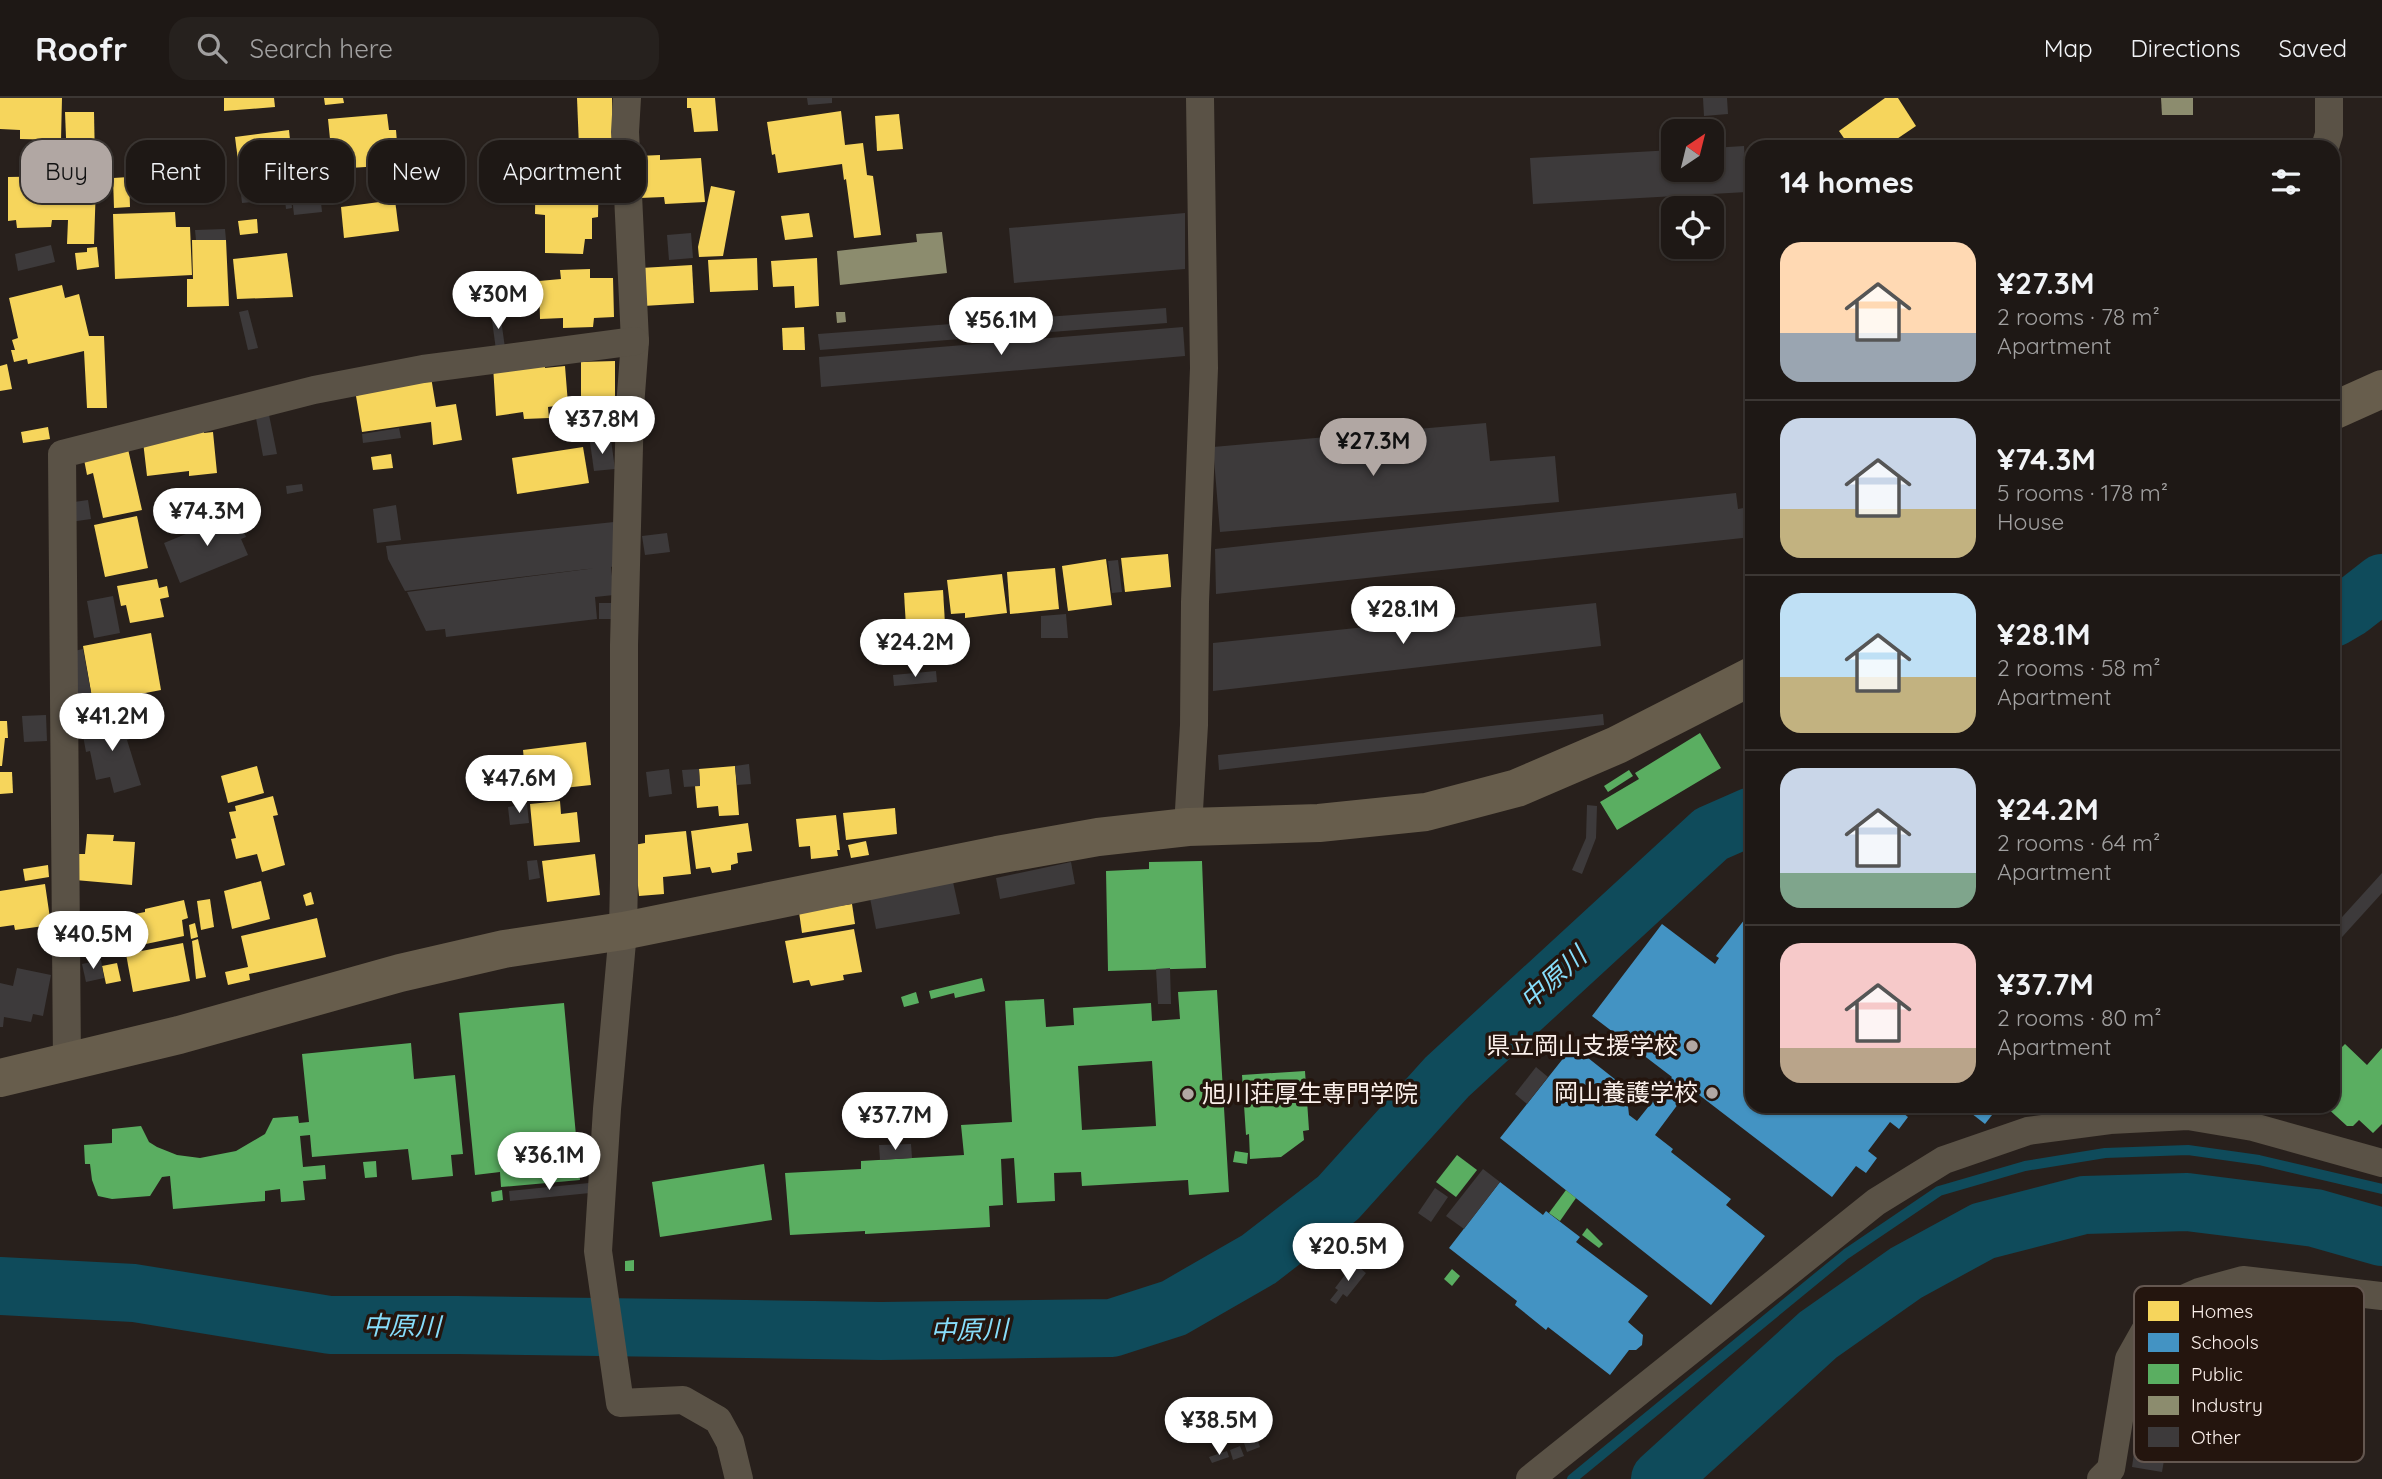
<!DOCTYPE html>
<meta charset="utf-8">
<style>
:root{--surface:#1e1815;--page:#26211e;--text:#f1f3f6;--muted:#a1a0a0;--line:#3c3734;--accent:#b1a7a3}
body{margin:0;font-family:Quicksand,"Noto Sans JP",sans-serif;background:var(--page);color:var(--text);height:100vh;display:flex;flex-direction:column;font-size:26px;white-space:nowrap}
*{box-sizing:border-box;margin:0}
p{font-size:23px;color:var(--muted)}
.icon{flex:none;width:38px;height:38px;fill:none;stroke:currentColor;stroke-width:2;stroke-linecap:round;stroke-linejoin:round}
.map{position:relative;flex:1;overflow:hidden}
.side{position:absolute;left:1745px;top:42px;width:595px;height:973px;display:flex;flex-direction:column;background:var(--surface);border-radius:21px;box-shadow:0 2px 5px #0004,0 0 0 2px var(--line)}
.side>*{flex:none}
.guide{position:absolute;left:21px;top:42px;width:665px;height:63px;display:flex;gap:14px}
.needle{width:46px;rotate:35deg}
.tools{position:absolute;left:1661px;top:21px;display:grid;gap:14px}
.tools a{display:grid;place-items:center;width:63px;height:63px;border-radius:14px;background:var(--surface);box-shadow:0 2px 5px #0004,0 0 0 2px var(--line);font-size:35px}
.price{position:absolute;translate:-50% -60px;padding:0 16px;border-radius:24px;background:#fff;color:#222;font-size:23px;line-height:46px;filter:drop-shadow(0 2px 4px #0008)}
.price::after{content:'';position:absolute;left:50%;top:42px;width:21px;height:16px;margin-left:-10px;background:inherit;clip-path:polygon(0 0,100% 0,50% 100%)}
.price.on{background:var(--accent);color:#111}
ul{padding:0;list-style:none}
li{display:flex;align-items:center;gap:21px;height:175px;padding:0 35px}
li+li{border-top:2px solid var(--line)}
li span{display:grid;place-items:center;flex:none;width:196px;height:140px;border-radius:21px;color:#555}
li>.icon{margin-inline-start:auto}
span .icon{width:84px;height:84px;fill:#fffc;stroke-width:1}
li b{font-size:30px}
h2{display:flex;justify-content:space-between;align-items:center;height:84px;padding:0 35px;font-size:30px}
.pill{padding:0 24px;border-radius:21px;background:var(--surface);box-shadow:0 2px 5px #0004,0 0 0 2px var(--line);font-size:24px;line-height:63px}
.pill.on{background:var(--accent);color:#111}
header{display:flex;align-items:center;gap:42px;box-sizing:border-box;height:98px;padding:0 35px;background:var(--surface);border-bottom:2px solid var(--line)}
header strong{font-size:33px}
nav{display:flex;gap:38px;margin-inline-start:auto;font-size:24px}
.search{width:490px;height:63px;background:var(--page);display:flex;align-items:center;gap:18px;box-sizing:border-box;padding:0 24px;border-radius:21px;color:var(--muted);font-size:26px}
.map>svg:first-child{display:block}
</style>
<header>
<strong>Roofr</strong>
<div class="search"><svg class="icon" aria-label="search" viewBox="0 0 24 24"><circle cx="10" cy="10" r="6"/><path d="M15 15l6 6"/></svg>Search here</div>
<nav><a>Map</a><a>Directions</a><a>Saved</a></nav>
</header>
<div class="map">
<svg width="2382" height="1381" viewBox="0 0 2382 1381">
<rect width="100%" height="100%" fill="#28201c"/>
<g fill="#f6d55c">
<polygon points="0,0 62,0 61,42 20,41 20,32 0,31"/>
<polygon points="224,0 274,0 275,9 224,13"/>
<polygon points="324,0 343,0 344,5 325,7"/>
<polygon points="577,0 612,0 613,49 579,49"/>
<polygon points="687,0 715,0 718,33 694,34 691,10 687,10"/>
<polygon points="1885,0 1898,0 1916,28 1885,49 1850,49 1839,33"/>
<polygon points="841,13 845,47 863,45 867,77 873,78 881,137 854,140 846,81 844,82 842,66 778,75 775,56 772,57 767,24"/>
<polygon points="65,14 94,14 95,65 67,65"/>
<polygon points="387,16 389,32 396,32 398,57 381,59 382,68 333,71 328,21"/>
<polygon points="899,16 903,51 877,53 875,18"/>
<polygon points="289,32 294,80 241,86 235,39"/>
<polygon points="559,42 571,42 572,54 559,54"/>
<polygon points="602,56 617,57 617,76 601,76"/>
<polygon points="536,57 592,58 591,69 599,69 598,119 592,120 592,141 585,141 583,156 545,155 545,117 535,116"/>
<polygon points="660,57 660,62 701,60 705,104 665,106 664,99 640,100 638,58"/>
<polygon points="404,62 408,98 387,100 383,65"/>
<polygon points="70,78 70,86 96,86 94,146 67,146 68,122 52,122 51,129 17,130 16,122 8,123 8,79"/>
<polygon points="129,79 130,109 114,110 113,80"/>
<polygon points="711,88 735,93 723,158 699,159 698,149"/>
<polygon points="395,102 399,133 344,140 341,109"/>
<polygon points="175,114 176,129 190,129 192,177 115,181 113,116"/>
<polygon points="809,115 813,139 785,142 781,118"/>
<polygon points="257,121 258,135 240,137 238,123"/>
<polygon points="192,142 226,142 229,208 187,209 187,181 193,181"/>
<polygon points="97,149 99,169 77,172 75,155 87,154 87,150"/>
<polygon points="287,155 293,199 237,201 233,161"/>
<polygon points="757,160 758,192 710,194 708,162"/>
<polygon points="817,160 819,208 795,210 794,188 773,189 771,163"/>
<polygon points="692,167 694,205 643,208 641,170"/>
<polygon points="590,171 590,180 613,180 614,219 594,220 593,229 563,230 563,220 540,221 539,183 561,181 560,172"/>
<polygon points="62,187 65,200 79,196 89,238 104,238 107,310 87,310 84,253 28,266 27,261 14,264 11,252 15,252 12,242 18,240 9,200"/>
<polygon points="804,229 805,252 783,252 782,230"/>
<polygon points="545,263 545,270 565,268 568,306 548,309 549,320 524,321 523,314 496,318 493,267"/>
<polygon points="615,263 615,303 581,304 581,264"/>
<polygon points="7,266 12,291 0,293 0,268"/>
<polygon points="430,273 436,309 456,306 462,342 433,347 431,324 362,334 356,298"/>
<polygon points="202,319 204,335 213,334 217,375 189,378 189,373 147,378 141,326"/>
<polygon points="48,329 50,341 23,345 21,334"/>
<polygon points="125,338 142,412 103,420 93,375 87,377 82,351"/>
<polygon points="583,349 589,385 517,396 512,360"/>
<polygon points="391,356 393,370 373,372 371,359"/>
<polygon points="137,418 148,470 105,479 94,427"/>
<polygon points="1168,456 1171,489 1125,494 1121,460"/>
<polygon points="1106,461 1112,507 1068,513 1062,468"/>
<polygon points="1055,470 1059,511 1010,516 1007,474"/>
<polygon points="1002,476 1007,515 965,520 965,515 951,516 947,482"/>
<polygon points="157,481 159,490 167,488 169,499 160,501 164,519 130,525 126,507 121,508 117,488"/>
<polygon points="943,492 945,526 906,529 904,495"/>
<polygon points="151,535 161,592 93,605 83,548"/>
<polygon points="0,623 7,623 8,640 5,640 2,668 0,668"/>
<polygon points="586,644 591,687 527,694 523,652"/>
<polygon points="257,668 264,695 228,705 221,678"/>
<polygon points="735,668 739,717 719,718 718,708 697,710 695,688 700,688 699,671"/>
<polygon points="0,674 12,674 13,695 0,696"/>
<polygon points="273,698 278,717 273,718 285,767 262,774 257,756 236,761 231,741 236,740 229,714 236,713 235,708"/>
<polygon points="560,703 561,716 577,714 580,744 534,748 530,706"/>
<polygon points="895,710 897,736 846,742 843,715"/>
<polygon points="836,717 840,752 837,752 838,758 811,761 810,748 799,749 796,721"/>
<polygon points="748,725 752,753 737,755 738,765 731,767 731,772 712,775 710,769 696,771 691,733"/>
<polygon points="686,733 691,776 663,779 664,796 639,798 634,747 645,745 645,737"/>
<polygon points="87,736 114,737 113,743 135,744 132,787 75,782 76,756 85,756"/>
<polygon points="866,743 869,757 851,760 848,747"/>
<polygon points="595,756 600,797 547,804 542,763"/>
<polygon points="48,767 49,779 25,783 23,771"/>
<polygon points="261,783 270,821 232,831 224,793"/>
<polygon points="45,786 51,827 15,832 14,827 0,829 0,793"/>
<polygon points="311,794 314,806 306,808 303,797"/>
<polygon points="210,801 214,829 201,832 197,803"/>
<polygon points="184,802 188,820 182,822 184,838 141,847 135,816 145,814 145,811"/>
<polygon points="852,806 855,826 802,835 799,814"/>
<polygon points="317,820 326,859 249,876 250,882 228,887 225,874 248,869 241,838"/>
<polygon points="195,825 198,839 191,841 189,827"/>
<polygon points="854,831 862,874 843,877 844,882 811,888 809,882 793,885 785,843"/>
<polygon points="131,837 135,851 112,857 109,842"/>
<polygon points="198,841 206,879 196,881 192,843"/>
<polygon points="183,845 190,883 133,894 126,856"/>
<polygon points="117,865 121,883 106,886 102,868"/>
</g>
<g fill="#4393c3">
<polygon points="1752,812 1752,1008 1894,1008 1908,1019 1899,1031 1890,1024 1868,1053 1877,1060 1866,1075 1856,1068 1832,1099 1690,990 1655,1037 1673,1051 1671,1054 1731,1101 1726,1107 1765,1138 1711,1207 1500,1040 1573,948 1626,990 1629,1017 1637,1023 1672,979 1592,918 1662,826 1715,866 1719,860 1716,858"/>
<polygon points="1962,1008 1999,1008 1985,1026"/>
<polygon points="1500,1084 1543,1117 1546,1113 1580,1139 1576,1144 1648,1198 1628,1224 1643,1237 1642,1247 1636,1252 1629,1252 1610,1277 1548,1229 1546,1232 1515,1207 1517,1203 1449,1150"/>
</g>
<g fill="#5aae61" fill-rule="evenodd">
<polygon points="1700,635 1721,670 1617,732 1600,704 1639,681 1635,675"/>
<polygon points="1629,672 1633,678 1608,694 1604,688"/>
<polygon points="1202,763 1206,870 1108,873 1106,773 1149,771 1149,764"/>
<polygon points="982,880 985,893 955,900 954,895 931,901 929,893"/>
<path d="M1217,892L1229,1094L1189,1097L1188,1082L1082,1088L1081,1074L1054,1075L1055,1103L1017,1105L1014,1060L1001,1061L1003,1107L989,1108L990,1129L865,1136V1133L790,1137L785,1075L861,1071V1063L964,1057L961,1027L1012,1024L1005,903L1044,901L1046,929L1074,927L1073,910L1151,905L1152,923L1180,921L1178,894ZM1152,963L1156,1028L1082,1032L1078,968Z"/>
<polygon points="916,894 919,905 904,909 901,899"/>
<polygon points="564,905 580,1082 501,1089 500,1074 475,1077 459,915"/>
<polygon points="411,945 414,981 455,977 463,1056 451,1057 453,1078 412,1082 408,1051 312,1059 310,1037 300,1038 303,1069 325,1067 326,1081 303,1083 305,1102 281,1104 280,1091 265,1093 265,1103 173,1111 170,1078 162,1079 150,1098 112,1101 98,1098 92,1082 90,1066 85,1066 84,1047 112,1045 112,1031 141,1028 149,1044 157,1049 177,1057 200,1060 236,1053 265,1036 273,1020 298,1018 299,1025 309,1024 302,956"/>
<polygon points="2345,946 2367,967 2382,950 2382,1026 2373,1035 2359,1022 2353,1028 2347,1028 2325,1008 2333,1008 2333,988 2335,986 2333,984 2333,948 2338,953"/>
<polygon points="1305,973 1309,1032 1303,1033 1304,1042 1281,1059 1250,1061 1249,1036 1246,1037 1242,977"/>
<polygon points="1235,1053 1248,1055 1247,1066 1233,1064"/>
<polygon points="1457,1057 1477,1072 1456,1099 1436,1084"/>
<polygon points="376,1063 377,1079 365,1080 363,1064"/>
<polygon points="764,1066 772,1122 660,1139 652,1084"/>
<polygon points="502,1092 503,1102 492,1104 491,1094"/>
<polygon points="1566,1092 1576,1100 1560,1123 1549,1115"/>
<polygon points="1587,1130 1603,1146 1599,1150 1582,1137"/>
<polygon points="634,1162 634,1173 625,1173 625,1163"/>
<polygon points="1452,1171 1460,1178 1452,1188 1444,1181"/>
</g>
<g fill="#8c8c6e">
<polygon points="2161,0 2193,0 2193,17 2162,17"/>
<polygon points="942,134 947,175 840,187 837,153 917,144 916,136"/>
<polygon points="836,214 845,214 846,224 837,225"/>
</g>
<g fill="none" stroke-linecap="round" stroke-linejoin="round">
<polyline stroke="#0f4b5b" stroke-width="10" points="1572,1381 1846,1156 1939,1093 2025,1068 2105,1055 2188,1052 2259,1062 2382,1091"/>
<g stroke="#0f4b5b" stroke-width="58">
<polyline points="2333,520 2350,510 2382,485"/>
<polyline points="0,1188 134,1195 330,1227 457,1227 881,1233 1112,1230 1174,1210 1259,1161 1338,1100 1447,979 1711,736 1752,718"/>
<polyline points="1660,1381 1818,1237 1906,1175 1983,1133 2084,1107 2187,1104 2315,1120 2382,1139"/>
</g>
</g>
<g fill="#3d3a3b">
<polygon points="807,0 832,0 832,5 808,7"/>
<polygon points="1703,0 1727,0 1728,16 1704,18"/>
<polygon points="1744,48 1747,94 1533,106 1530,60 1673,52 1673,72 1712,72 1712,50"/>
<polygon points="262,84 264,103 242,105 240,87"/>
<polygon points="319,86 322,114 294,117 291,89"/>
<polygon points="290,91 292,110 286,111 284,92"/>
<polygon points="1185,115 1185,171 1014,185 1009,130"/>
<polygon points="225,131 226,142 196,142 195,132"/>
<polygon points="691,135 693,160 669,162 667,137"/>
<polygon points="51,147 55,164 18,173 15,156"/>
<polygon points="1166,210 1167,225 820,252 818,236"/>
<polygon points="248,212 258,250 248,252 239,214"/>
<polygon points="500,214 505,250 496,252 491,215"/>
<polygon points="1183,229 1185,258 821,289 819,259"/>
<polygon points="612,309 613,335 585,337 584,310"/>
<polygon points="268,312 277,356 263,358 255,315"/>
<polygon points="1486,325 1490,363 1555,358 1559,404 1220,434 1213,349"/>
<polygon points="399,330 401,340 363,345 362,336"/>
<polygon points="611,342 615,371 594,373 590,344"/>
<polygon points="302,386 303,393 287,396 286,388"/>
<polygon points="1736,395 1738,411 1749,409 1752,439 1216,496 1215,451"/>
<polygon points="88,402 91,421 70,424 67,405"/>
<polygon points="396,407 401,442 377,445 373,411"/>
<polygon points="237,415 246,439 241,441 248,457 180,485 164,445"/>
<polygon points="614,424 614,468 611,469 614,497 595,499 597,521 446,539 445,531 426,533 407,494 596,470 405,493 388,461 386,448"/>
<polygon points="667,435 670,454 645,457 642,438"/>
<polygon points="1118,462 1122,494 1112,495 1108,463"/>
<polygon points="113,498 120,535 94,540 87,503"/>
<rect x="599" y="505" width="14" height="16"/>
<polygon points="1596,505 1601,548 1213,593 1213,545"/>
<polygon points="1066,516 1068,540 1041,540 1041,518"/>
<polygon points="83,551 92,600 78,602 69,554"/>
<polygon points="936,573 937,584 894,588 893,577"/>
<polygon points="1603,616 1604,627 1219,672 1218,657"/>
<polygon points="46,617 47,643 24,644 22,618"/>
<polygon points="106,620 107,625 126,621 130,641 127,642 141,687 114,695 110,679 96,682 90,653 86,654 82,632 89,630 88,624"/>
<polygon points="749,666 751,686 737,687 735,668"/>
<polygon points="669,671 672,696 649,699 646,674"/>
<polygon points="699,671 700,688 684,689 682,672"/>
<polygon points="527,706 529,725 510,727 508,709"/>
<polygon points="1587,707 1597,708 1596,740 1582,776 1572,772 1586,740"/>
<polygon points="537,762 540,780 529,782 527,763"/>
<polygon points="1071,764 1075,786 1000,801 996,780"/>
<polygon points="2382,775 2382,795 2333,849 2333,829"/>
<polygon points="953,784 960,816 876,831 870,800"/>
<polygon points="101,862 104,880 86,884 82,866"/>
<polygon points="17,870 51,877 43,918 33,916 31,924 4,919 3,929 0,929 0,885 13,888"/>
<polygon points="1170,870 1171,906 1158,906 1156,871"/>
<polygon points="1536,969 1548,979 1527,1006 1515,996"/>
<polygon points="911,1046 912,1060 880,1062 879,1047"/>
<polygon points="1483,1071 1500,1084 1464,1131 1446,1118"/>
<polygon points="589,1085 590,1095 510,1103 509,1093"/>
<polygon points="1435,1090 1448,1099 1431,1124 1418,1115"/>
<polygon points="1354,1165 1366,1175 1347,1199 1343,1196 1336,1206 1330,1202 1338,1192 1335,1190"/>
<polygon points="2137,1334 2168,1339 2162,1374 2132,1369"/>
<polygon points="1255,1335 1260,1349 1247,1354 1242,1339"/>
<polygon points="1240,1348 1244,1358 1233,1362 1230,1352"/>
<polygon points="1227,1353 1229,1359 1212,1365 1209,1359"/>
</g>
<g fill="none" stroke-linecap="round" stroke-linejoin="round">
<g stroke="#5a5246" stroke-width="28">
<polyline points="627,0 625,34 635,243 630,309 624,547 624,780 623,833 607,1011 598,1153 620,1305 683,1302 718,1322 730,1344 739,1381"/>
<polyline points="2325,49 2329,36 2329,0"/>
<polyline points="1188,729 1194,627 1195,504 1204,270 1200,0"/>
<polyline points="67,965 62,356 314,292 423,271 635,243"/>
<polyline points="1530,1381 1876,1104 1944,1062 2028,1033 2110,1022 2188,1018 2253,1029 2382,1065"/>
<polyline points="2101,1381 2111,1371 2129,1261 2156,1213 2199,1194 2243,1182 2382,1198"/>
</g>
<g stroke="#675d4c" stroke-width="38">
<polyline points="2333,313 2382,291"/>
<polyline points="0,980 179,937 400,875 504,851 623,833 997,757 1098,739 1188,729 1319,725 1426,714 1517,690 1617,647 1752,578"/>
</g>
</g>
<g fill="#b1a7a3" stroke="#24150e" stroke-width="2.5">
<circle cx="1692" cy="948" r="7"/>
<circle cx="1712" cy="995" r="7"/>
<circle cx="1188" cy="996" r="7"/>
</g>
<g text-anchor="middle" stroke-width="7" stroke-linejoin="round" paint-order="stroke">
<g font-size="24" fill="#fbf0eb" stroke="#24150e" text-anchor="end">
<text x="1678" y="956">県立岡山支援学校</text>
<text x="1698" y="1003">岡山養護学校</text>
<text x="1202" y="1004" text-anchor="start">旭川荘厚生専門学院</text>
</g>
<g font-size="26" font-style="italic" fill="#87ddfa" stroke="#24150e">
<text transform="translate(1553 880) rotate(-42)" y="9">中原川</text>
<text transform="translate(402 1228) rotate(1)" y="9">中原川</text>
<text transform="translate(969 1232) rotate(-1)" y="9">中原川</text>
</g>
</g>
<rect x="2134" y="1188" width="230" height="176" rx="10" fill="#24150e" stroke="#645750" stroke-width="2"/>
<rect x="2148" y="1203" width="31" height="20" fill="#f6d55c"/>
<rect x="2148" y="1235" width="31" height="19" fill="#4393c3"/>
<rect x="2148" y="1266" width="31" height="20" fill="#5aae61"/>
<rect x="2148" y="1298" width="31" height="19" fill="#8c8c6e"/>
<rect x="2148" y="1329" width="31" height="20" fill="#3d3a3b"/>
<g font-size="19" fill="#fbf0eb">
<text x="2191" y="1220">Homes</text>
<text x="2191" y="1251">Schools</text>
<text x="2191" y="1283">Public</text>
<text x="2191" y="1314">Industry</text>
<text x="2191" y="1346">Other</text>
</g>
</svg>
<div class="tools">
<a><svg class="needle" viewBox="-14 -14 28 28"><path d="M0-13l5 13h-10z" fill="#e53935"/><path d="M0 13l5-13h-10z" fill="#a1a0a0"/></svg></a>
<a><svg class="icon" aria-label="locate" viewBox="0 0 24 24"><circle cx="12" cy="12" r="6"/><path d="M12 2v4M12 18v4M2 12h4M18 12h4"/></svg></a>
</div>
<b class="price" style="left:498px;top:233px">¥30M</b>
<b class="price" style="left:1001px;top:259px">¥56.1M</b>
<b class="price" style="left:602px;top:358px">¥37.8M</b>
<b class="price on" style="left:1373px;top:380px">¥27.3M</b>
<b class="price" style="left:207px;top:450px">¥74.3M</b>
<b class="price" style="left:1403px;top:548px">¥28.1M</b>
<b class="price" style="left:915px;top:581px">¥24.2M</b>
<b class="price" style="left:112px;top:655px">¥41.2M</b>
<b class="price" style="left:519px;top:717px">¥47.6M</b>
<b class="price" style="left:93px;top:873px">¥40.5M</b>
<b class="price" style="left:895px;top:1054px">¥37.7M</b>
<b class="price" style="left:549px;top:1094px">¥36.1M</b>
<b class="price" style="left:1348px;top:1185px">¥20.5M</b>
<b class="price" style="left:1219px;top:1359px">¥38.5M</b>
<div class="guide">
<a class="pill on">Buy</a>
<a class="pill">Rent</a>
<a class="pill">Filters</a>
<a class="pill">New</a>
<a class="pill">Apartment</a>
</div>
<section class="side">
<h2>14 homes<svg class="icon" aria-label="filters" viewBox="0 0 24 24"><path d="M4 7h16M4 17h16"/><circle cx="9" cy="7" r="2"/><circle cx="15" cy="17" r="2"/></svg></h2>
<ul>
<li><span style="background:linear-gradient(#ffd9b3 65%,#9aa5b1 0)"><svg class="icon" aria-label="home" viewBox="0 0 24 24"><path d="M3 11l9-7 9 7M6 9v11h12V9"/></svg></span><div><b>¥27.3M</b><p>2 rooms · 78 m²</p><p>Apartment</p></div></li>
<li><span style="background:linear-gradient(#c9d6e8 65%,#c2b280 0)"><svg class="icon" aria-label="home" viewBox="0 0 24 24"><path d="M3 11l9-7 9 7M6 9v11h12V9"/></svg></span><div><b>¥74.3M</b><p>5 rooms · 178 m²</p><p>House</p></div></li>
<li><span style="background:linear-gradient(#bfe0f5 60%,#c2b280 0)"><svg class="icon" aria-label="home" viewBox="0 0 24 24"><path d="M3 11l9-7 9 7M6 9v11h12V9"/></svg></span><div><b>¥28.1M</b><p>2 rooms · 58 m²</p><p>Apartment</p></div></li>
<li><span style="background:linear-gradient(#c9d6e8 75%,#7fa58c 0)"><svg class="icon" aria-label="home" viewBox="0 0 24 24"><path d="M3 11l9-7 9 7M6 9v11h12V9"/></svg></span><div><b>¥24.2M</b><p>2 rooms · 64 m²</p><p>Apartment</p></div></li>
<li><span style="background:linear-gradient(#f6c9c9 75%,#b9a48a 0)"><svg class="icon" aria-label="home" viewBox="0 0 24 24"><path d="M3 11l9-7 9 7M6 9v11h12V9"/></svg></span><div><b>¥37.7M</b><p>2 rooms · 80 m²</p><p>Apartment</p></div></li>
</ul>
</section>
</div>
